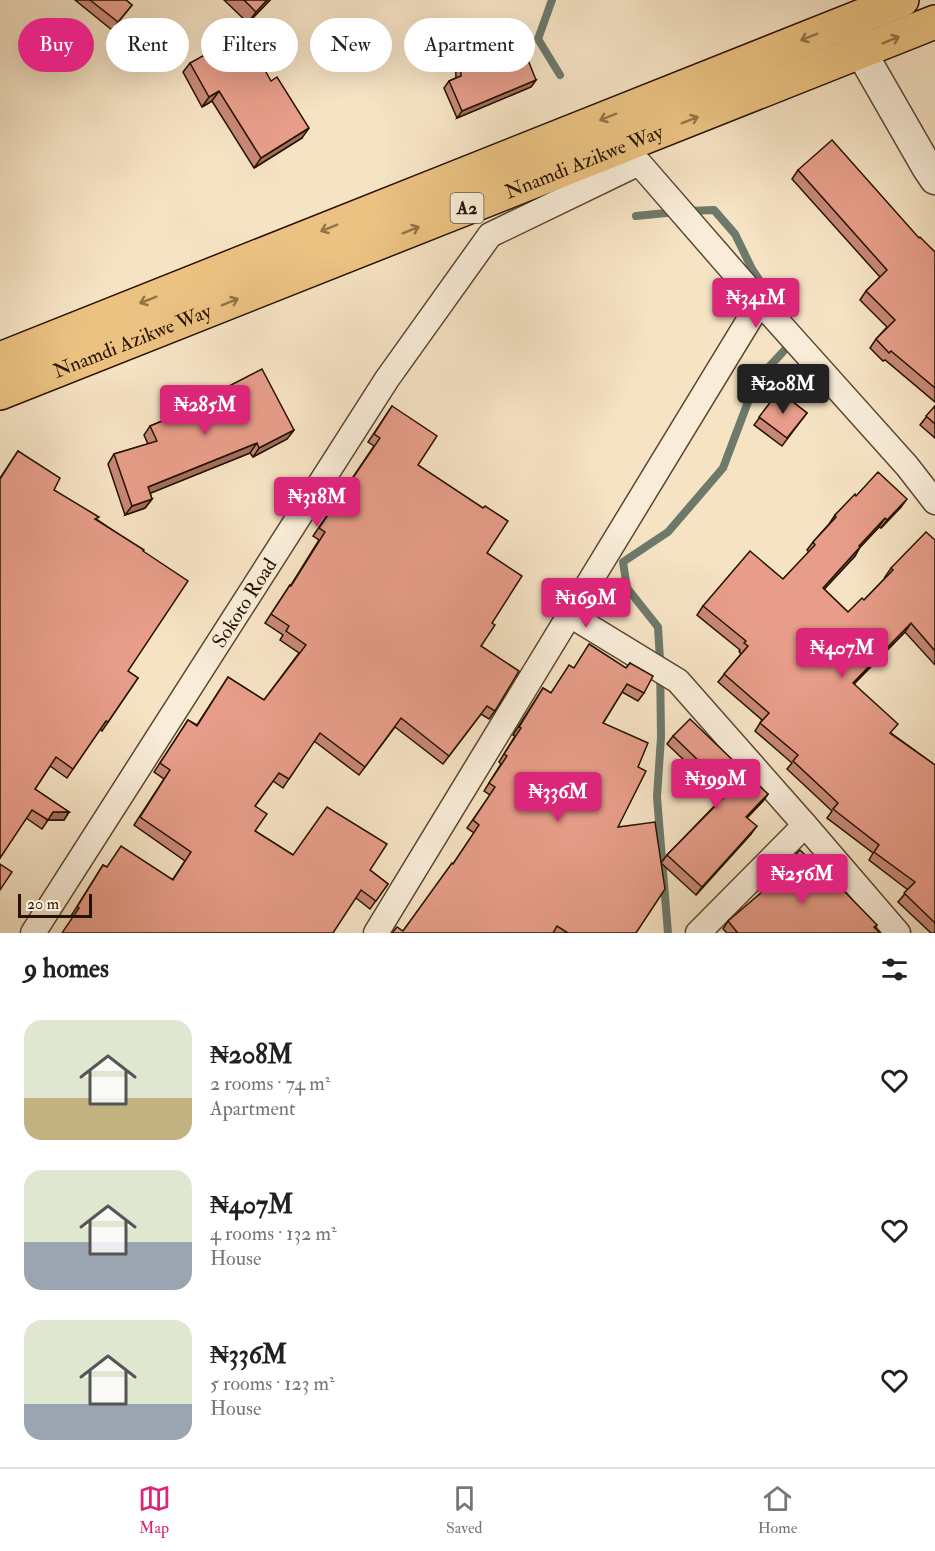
<!DOCTYPE html>
<meta charset="utf-8">
<style>
:root{--surface:#fff;--page:#f2f2f2;--text:#222;--muted:#767676;--line:#e0e0e0;--accent:#db2777}
body{margin:0;font-family:"IM FELL Double Pica",serif;background:var(--page);color:var(--text);height:100vh;display:flex;flex-direction:column;font-size:22px;white-space:nowrap}
*{box-sizing:border-box;margin:0}
p{font-size:20px;color:var(--muted)}
.icon{flex:none;width:33px;height:33px;fill:none;stroke:currentColor;stroke-width:2;stroke-linecap:round;stroke-linejoin:round}
.map{position:relative;height:933px;overflow:hidden}
.panel{display:flex;flex-direction:column;background:var(--surface);flex:1}
.panel>*{flex:none}
.guide{position:absolute;left:18px;top:18px;width:600px;height:54px;display:flex;gap:12px}
.scale{position:absolute;left:18px;bottom:15px;width:74px;box-sizing:border-box;padding-left:6px;border:3px solid #261200;border-top:0;font-size:16px;line-height:21px;white-space:nowrap;color:#261200;-webkit-text-stroke:4px #f9edd9;paint-order:stroke}
.price{position:absolute;translate:-50% -51px;padding:0 14px;border-radius:6px;background:var(--accent);color:#fff;font-size:20px;line-height:39px;filter:drop-shadow(0 2px 3px #0008)}
.price::after{content:'';position:absolute;left:50%;top:36px;width:18px;height:14px;margin-left:-9px;background:inherit;clip-path:polygon(0 0,100% 0,50% 100%)}
.price.current{background:#222;color:#fff}
ul{padding:0;list-style:none}
li{display:flex;align-items:center;gap:18px;height:150px;padding:0 24px}
li span{display:grid;place-items:center;flex:none;width:168px;height:120px;border-radius:18px;color:#555}
li>.icon{margin-inline-start:auto}
span .icon{width:72px;height:72px;fill:#fffc;stroke-width:1}
li b{font-size:26px}
h2{display:flex;justify-content:space-between;align-items:center;height:72px;padding:0 24px;font-size:26px}
.tag{padding:0 21px;border-radius:27px;background:var(--surface);box-shadow:0 6px 24px #0002;font-size:21px;line-height:54px}
.tag.current{background:var(--accent);color:#fff}
.menu{display:flex;justify-content:space-around;align-items:center;height:84px;border-top:2px solid var(--line);background:var(--surface);font-size:16px;color:var(--muted)}
.menu a{display:grid;justify-items:center;gap:3px}
.menu .current{color:var(--accent)}
.map>svg:first-child{display:block}
</style>
<div class="map">
<svg width="935" height="933" viewBox="0 0 935 933">
<rect width="100%" height="100%" fill="#f6e3c4"/>
<filter id="stains"><feTurbulence type="fractalNoise" baseFrequency=".00333" numOctaves="4"/><feColorMatrix values="0 0 0 0 .2 0 0 0 0 .09 0 0 0 0 .02 0 0 0 .5 -.17"/></filter>
<radialGradient id="worn" r=".72"><stop offset=".6" stop-color="#630" stop-opacity="0"/><stop offset="1" stop-color="#630" stop-opacity=".3"/></radialGradient>
<g fill="none" stroke-linecap="round" stroke-linejoin="round">
<g stroke="#6d796b" stroke-width="8">
<polyline points="552,0 538,39 560,75"/>
<polyline points="688,211 714,210 735,234 752,269 772,299"/>
<polyline points="636,216 676,212"/>
<polyline points="668,933 657,797 661,737 660,660 658,627 627,588 623,562 668,532 723,468 756,381 793,341"/>
</g>
<defs>
<g id="minor">
<polyline points="570,615 678,681 805,825 898,933"/>
<path id="s1" d="M33,933L387,379L490,235L639,163L760,302L907,466L935,502"/>
<polyline points="376,933 760,302"/>
<polyline points="698,933 805,825"/>
</g>
<polyline id="tertiary" points="853,29 861,52 927,167 935,179"/>
<g id="trunk">
<polyline points="0,359 902,0"/>
<path id="s2" d="M0,393L935,22"/>
</g>
</defs>
<use href="#minor" stroke="#5a4631" stroke-width="27"/>
<use href="#tertiary" stroke="#5a4631" stroke-width="33"/>
<use href="#trunk" stroke="#261200" stroke-width="36"/>
<use href="#minor" stroke="#f9edd9" stroke-width="24"/>
<use href="#tertiary" stroke="#f9edd9" stroke-width="30"/>
<use href="#trunk" stroke="#ebc282" stroke-width="33"/>
</g>
<g fill="#c78776" stroke="#261200" stroke-width="1.5">
<polygon points="75,0 126,0 132,5 112,30"/>
<polygon points="224,0 270,0 248,23"/>
<polygon points="460,43 503,58 536,80 531,87 457,118 444,88 449,81 456,78 455,51"/>
<polygon points="190,63 302,138 254,168 212,101 202,107 183,72"/>
<polygon points="798,170 919,238 935,252 935,402 885,360 883,361 870,348 876,339 887,327 860,300 866,291 880,277 792,179"/>
<polygon points="227,387 294,430 287,439 253,457 250,453 150,493 152,499 145,508 125,515 108,464 114,454 148,444 144,435 150,426 221,397 221,396"/>
<polygon points="779,391 807,413 782,446 754,425"/>
<polygon points="392,406 418,465 487,553 492,623 481,646 495,711 489,719 481,714 443,764 395,727 359,775 314,741 283,788 273,781 255,806 255,831 293,855 370,870 388,884 370,909 356,898 73,917 71,916 103,865 107,867 173,879 185,861 134,825 164,779 154,772 188,720 197,725 228,677 264,700 299,653 280,640 283,635 265,623 290,585 291,585 319,540 313,536 374,446 368,442"/>
<polygon points="935,406 935,438 920,425"/>
<polygon points="18,451 54,490 143,551 128,671 138,678 102,731 100,729 67,778 50,766 35,789 69,812 64,820 48,820 42,829 26,818 0,858 0,478"/>
<polygon points="856,496 901,507 881,528 879,527 860,547 855,556 824,589 848,612 864,600 886,577 885,577 891,568 935,540 935,665 905,632 854,684 891,733 935,765 935,933 931,933 898,902 908,890 869,860 873,853 827,818 832,811 787,769 792,763 755,731 762,720 718,682 741,654 739,651 740,650 697,615 703,606 783,579 809,552 807,550 813,542 829,524 835,515"/>
<polygon points="630,663 644,693 638,701 622,692 603,723 638,767 618,827 636,933 392,933 403,931 453,864 474,833 467,828 490,795 484,791 501,764 499,762 515,736 513,735 543,688 551,693 573,668 626,668"/>
<polygon points="673,736 768,794 763,801 747,818 751,834 696,895 661,863 667,855 723,797 667,744"/>
<polygon points="767,884 877,925 875,928 880,933 727,933 723,929 728,921 763,892"/>
</g>
<g fill="#a26e60" stroke="#261200" stroke-width="1.5">
<polygon points="267,0 270,0 248,23 256,12"/>
<polygon points="536,80 531,87 457,118 462,111"/>
<polygon points="219,91 212,101 202,107 209,97"/>
<polygon points="309,128 302,138 254,168 261,158"/>
<polygon points="294,430 287,439 253,457 259,448"/>
<polygon points="257,443 250,453 141,497 148,487"/>
<polygon points="152,499 145,508 125,515 132,506"/>
<polygon points="907,499 901,507 881,528 887,520"/>
<polygon points="885,518 879,527 853,555 859,546"/>
<polygon points="860,547 855,556 818,596 823,588"/>
<polygon points="911,623 905,632 847,691 853,683"/>
<polygon points="768,794 763,801 741,824 746,817"/>
<polygon points="53,812 69,812 64,820 47,820"/>
<polygon points="757,826 751,834 696,895 702,887"/>
</g>
<g fill="#e79d89" stroke="#261200" stroke-width="1.5">
<polygon points="90,0 126,0 132,5 118,22"/>
<polygon points="244,0 267,0 256,12"/>
<polygon points="244,33 271,81 277,77 309,128 261,158 219,91 209,97 190,63"/>
<polygon points="460,43 503,43 503,58 524,50 536,80 462,111 449,81 461,76"/>
<polygon points="832,140 919,238 920,237 935,252 935,388 891,351 889,353 876,339 895,320 866,291 887,270 798,170"/>
<polygon points="262,369 294,430 259,448 257,443 148,487 152,499 132,506 114,454 157,441 150,426 231,393 227,387"/>
<polygon points="779,391 807,413 787,438 759,417"/>
<polygon points="392,406 437,436 418,465 483,508 485,506 508,521 487,553 522,576 492,623 495,625 481,646 519,671 495,711 487,706 449,756 401,718 365,767 320,733 289,779 279,773 255,806 267,814 255,831 293,855 327,807 387,844 370,870 388,884 376,901 361,890 333,933 62,933 79,908 77,907 103,865 107,867 121,846 173,880 191,852 140,817 170,770 160,763 188,720 197,726 228,677 264,700 306,645 286,631 289,626 271,614 290,585 291,586 325,532 319,528 380,438 374,434"/>
<polygon points="935,406 935,424 926,416"/>
<polygon points="18,451 60,478 54,490 99,517 95,519 144,550 143,551 188,581 128,671 138,678 108,722 106,721 73,769 56,757 35,789 69,812 53,812 48,820 32,810 0,858 0,479"/>
<polygon points="878,472 907,499 887,520 885,518 859,546 860,547 823,588 848,612 862,598 864,600 893,570 891,568 926,532 935,540 935,651 911,623 853,683 898,724 890,733 935,765 935,923 904,893 915,882 874,852 879,845 833,809 838,803 793,761 798,755 760,723 769,713 724,674 748,646 744,643 746,641 703,606 750,551 783,579 815,545 813,542 836,517 835,515 855,494 856,496"/>
<polygon points="589,644 626,668 630,663 653,676 644,693 627,684 603,723 648,743 638,767 646,771 618,827 655,822 665,889 636,933 568,933 557,926 553,933 392,933 397,927 403,931 452,863 453,864 479,825 473,820 495,787 489,783 507,756 504,754 521,728 519,727 543,688 551,693 569,665 574,668"/>
<polygon points="690,719 768,794 746,817 757,826 702,887 667,855 730,791 673,736"/>
<polygon points="800,850 843,892 844,891 877,925 874,927 880,933 736,933 737,932 728,921 769,886 767,884"/>
<polygon points="0,864 12,872 0,890"/>
</g>
<defs><path id="oneway-shaft" d="M-6 0H5M1.5-3L5.5 0L1.5 3" fill="none" stroke-width="1.6" stroke-linecap="round" stroke-linejoin="round" transform="scale(1.5)"/></defs>
<g stroke="#927348">
<use href="#oneway-shaft" transform="translate(809 37) rotate(158)"/>
<use href="#oneway-shaft" transform="translate(891 40) rotate(-22)"/>
<use href="#oneway-shaft" transform="translate(608 117) rotate(158)"/>
<use href="#oneway-shaft" transform="translate(690 120) rotate(-22)"/>
<use href="#oneway-shaft" transform="translate(329 228) rotate(158)"/>
<use href="#oneway-shaft" transform="translate(411 230) rotate(-22)"/>
<use href="#oneway-shaft" transform="translate(148 300) rotate(158)"/>
<use href="#oneway-shaft" transform="translate(230 302) rotate(-22)"/>
</g>
<g text-anchor="middle" stroke-width="4.5" stroke-linejoin="round" paint-order="stroke">
<rect fill="#f9edd9" stroke="#655441" stroke-width="1.5" x="450.5" y="193" width="33" height="30" rx="4.5"/>
<g font-size="18" font-weight="bold" fill="#261200">
<text x="467" y="214">A2</text>
</g>
<g font-size="20" fill="#261200" stroke="#f9edd9">
<text dy="7" stroke="none"><textPath href="#s2" startOffset="628">Nnamdi Azikwe Way</textPath></text>
<text dy="7" stroke="none"><textPath href="#s2" startOffset="142">Nnamdi Azikwe Way</textPath></text>
<text dy="7" stroke="none"><textPath href="#s1" startOffset="392">Sokoto Road</textPath></text>
</g>
</g>
<rect width="100%" height="100%" filter="url(#stains)"/>
<rect width="100%" height="100%" fill="url(#worn)"/>
</svg>
<div class="scale">20 m</div>
<b class="price" style="left:756px;top:329px">₦341M</b>
<b class="price current" style="left:783px;top:415px">₦208M</b>
<b class="price" style="left:205px;top:436px">₦285M</b>
<b class="price" style="left:317px;top:528px">₦318M</b>
<b class="price" style="left:586px;top:629px">₦169M</b>
<b class="price" style="left:842px;top:679px">₦407M</b>
<b class="price" style="left:716px;top:810px">₦199M</b>
<b class="price" style="left:558px;top:823px">₦336M</b>
<b class="price" style="left:802px;top:905px">₦256M</b>
<div class="guide">
<a class="tag current">Buy</a>
<a class="tag">Rent</a>
<a class="tag">Filters</a>
<a class="tag">New</a>
<a class="tag">Apartment</a>
</div>
</div>
<section class="panel">
<h2>9 homes<svg class="icon" aria-label="filters" viewBox="0 0 24 24"><path d="M4 7h16M4 17h16"/><circle cx="9" cy="7" r="2"/><circle cx="15" cy="17" r="2"/></svg></h2>
<ul>
<li><span style="background:linear-gradient(#dfe7d0 65%,#c2b280 0)"><svg class="icon" aria-label="home" viewBox="0 0 24 24"><path d="M3 11l9-7 9 7M6 9v11h12V9"/></svg></span><div><b>₦208M</b><p>2 rooms · 74 m²</p><p>Apartment</p></div><svg class="icon" aria-label="heart" viewBox="0 0 24 24"><path d="M12 20l-8-8c-3-5 5-10 8-4 3-6 11-1 8 4z"/></svg></li>
<li><span style="background:linear-gradient(#dfe7d0 60%,#9aa5b1 0)"><svg class="icon" aria-label="home" viewBox="0 0 24 24"><path d="M3 11l9-7 9 7M6 9v11h12V9"/></svg></span><div><b>₦407M</b><p>4 rooms · 132 m²</p><p>House</p></div><svg class="icon" aria-label="heart" viewBox="0 0 24 24"><path d="M12 20l-8-8c-3-5 5-10 8-4 3-6 11-1 8 4z"/></svg></li>
<li><span style="background:linear-gradient(#dfe7d0 70%,#9aa5b1 0)"><svg class="icon" aria-label="home" viewBox="0 0 24 24"><path d="M3 11l9-7 9 7M6 9v11h12V9"/></svg></span><div><b>₦336M</b><p>5 rooms · 123 m²</p><p>House</p></div><svg class="icon" aria-label="heart" viewBox="0 0 24 24"><path d="M12 20l-8-8c-3-5 5-10 8-4 3-6 11-1 8 4z"/></svg></li>
</ul>
</section>
<nav class="menu">
<a class="current"><svg class="icon" aria-label="map" viewBox="0 0 24 24"><path d="M3 6l6-2 6 2 6-2v14l-6 2-6-2-6 2zM9 4v14M15 6v14"/></svg>Map</a>
<a><svg class="icon" aria-label="saved" viewBox="0 0 24 24"><path d="M7 4h10v16l-5-4-5 4z"/></svg>Saved</a>
<a><svg class="icon" aria-label="home" viewBox="0 0 24 24"><path d="M3 11l9-7 9 7M6 9v11h12V9"/></svg>Home</a>
</nav>
